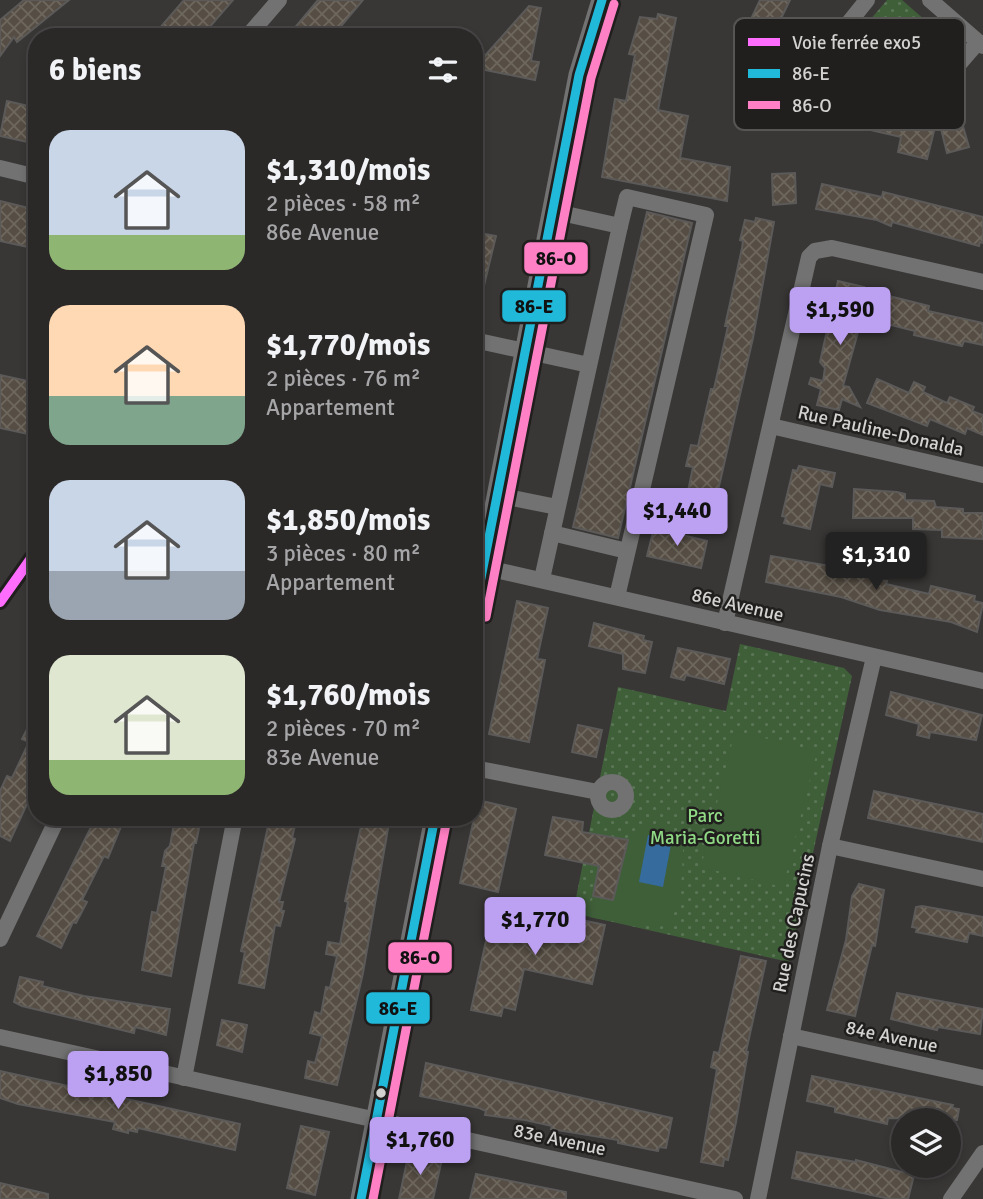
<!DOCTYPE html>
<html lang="fr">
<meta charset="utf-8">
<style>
:root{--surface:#2b2928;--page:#333130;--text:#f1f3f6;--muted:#a6a6a8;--line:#474545;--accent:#bca0f2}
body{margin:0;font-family:Signika,sans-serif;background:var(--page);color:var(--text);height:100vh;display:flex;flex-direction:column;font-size:26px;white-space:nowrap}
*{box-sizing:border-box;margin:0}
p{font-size:23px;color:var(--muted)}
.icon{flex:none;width:38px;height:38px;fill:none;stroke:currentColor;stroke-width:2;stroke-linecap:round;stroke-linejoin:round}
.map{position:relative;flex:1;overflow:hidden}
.side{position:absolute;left:28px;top:28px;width:455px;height:798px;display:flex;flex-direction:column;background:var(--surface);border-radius:28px;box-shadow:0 4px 10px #0003,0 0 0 2px var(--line)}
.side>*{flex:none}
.buttons{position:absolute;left:891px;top:1108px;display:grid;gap:14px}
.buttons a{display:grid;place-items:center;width:70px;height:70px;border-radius:50%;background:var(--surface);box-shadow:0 4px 10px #0003,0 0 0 2px var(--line);font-size:35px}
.price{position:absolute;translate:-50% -60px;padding:0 16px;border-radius:7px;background:var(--accent);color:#111;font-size:23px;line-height:46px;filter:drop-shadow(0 2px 4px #0008)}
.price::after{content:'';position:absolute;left:50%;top:42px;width:21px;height:16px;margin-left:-10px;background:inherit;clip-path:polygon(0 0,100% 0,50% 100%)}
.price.active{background:#222;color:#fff}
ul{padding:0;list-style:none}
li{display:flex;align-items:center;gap:21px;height:175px;padding:0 21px}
li span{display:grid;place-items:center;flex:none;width:196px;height:140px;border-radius:21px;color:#555}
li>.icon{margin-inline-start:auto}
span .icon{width:84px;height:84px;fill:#fffc;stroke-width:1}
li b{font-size:30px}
h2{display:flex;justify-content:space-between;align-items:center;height:84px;padding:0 21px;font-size:30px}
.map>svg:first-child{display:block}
</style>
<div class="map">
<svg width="983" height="1199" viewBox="0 0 983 1199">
<defs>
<pattern id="grass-dots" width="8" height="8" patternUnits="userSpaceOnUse" patternTransform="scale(1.75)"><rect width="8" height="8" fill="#3f5f39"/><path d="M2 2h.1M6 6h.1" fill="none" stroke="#5a7555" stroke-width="1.8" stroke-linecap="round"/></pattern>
<pattern id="building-cross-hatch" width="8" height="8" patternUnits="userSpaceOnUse" patternTransform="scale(1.75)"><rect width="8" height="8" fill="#564e44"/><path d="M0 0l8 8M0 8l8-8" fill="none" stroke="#6d675e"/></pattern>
</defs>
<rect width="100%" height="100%" fill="#393736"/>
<g fill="url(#grass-dots)">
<path d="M887,0H902L950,42C953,54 940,67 928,66L852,48L853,40Z"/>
<polygon points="740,644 844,668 852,676 789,962 573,913 618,687 726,711"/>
</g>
<g fill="#3f5f39">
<polygon points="735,731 817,751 783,887 701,867"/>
<path d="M645,826L684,833L681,888L670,927C642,924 616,923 589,917L593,896L622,854L625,855L627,843Z"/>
</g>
<polygon fill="#356b9d" points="648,835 672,839 663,887 639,882"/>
<g fill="url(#building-cross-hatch)" stroke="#5c5a59" stroke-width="2">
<polygon points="24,0 69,0 17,42 14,37 0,56 0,20"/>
<polygon points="184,0 233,0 201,37 152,37"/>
<polygon points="318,0 363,0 332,37 287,37"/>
<polygon points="760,0 790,0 775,31 751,19"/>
<polygon points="529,6 541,8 531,61 539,62 535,80 480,69 482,59"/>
<polygon points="658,14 676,18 658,110 688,116 680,158 730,167 727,201 602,177 615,99 626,101 635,55 629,54 640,17 657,19"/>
<polygon points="766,39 774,46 776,70 795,101 800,95 820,110 807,126 808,128 803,130 788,118 791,114 775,100 765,105 757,87 761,86 751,65 748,65 746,46 751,45 751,40"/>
<polygon points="844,95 897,106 896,109 929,117 926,130 935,127 927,159 898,152 901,137 836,122"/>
<polygon points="7,101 37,108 37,144 0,136"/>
<polygon points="962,123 969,147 947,153 941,129"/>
<polygon points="795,173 796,203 773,205 772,174"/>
<polygon points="822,184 882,197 883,192 983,217 983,243 980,242 979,246 892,222 891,226 877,220 816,209"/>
<polygon points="0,201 37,210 37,249 0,241"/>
<polygon points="647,212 692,223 618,538 573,527"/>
<polygon points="756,218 774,222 753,338 717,495 711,493 709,500 699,499 687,496 693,467 686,466 691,445 698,446 711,389 714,389 728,326 725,326 742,248 743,241 740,240 745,220 755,222"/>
<polygon points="474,232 496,236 479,306 474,305"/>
<polygon points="838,281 864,287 857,317 862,318 843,386 849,387 860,407 842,399 839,410 817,405 821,389 809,384 811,378 823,381 825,368 820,362"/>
<polygon points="889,296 929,306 928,311 983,323 983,345 964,341 962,346 914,335 915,331 883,323"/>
<polygon points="0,375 37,383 33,435 0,428"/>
<polygon points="877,379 909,393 914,382 925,387 923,392 947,403 950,397 974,407 972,411 983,415 983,435 967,428 965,434 930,419 927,426 867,403"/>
<polygon points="799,466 835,473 832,487 820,484 810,529 784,523 786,517 782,516 793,470 797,471"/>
<polygon points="854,489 897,492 905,494 905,500 934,501 936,507 963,509 963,513 983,513 983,539 942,537 942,530 913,529 913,518 853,518"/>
<polygon points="654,528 707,541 701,568 647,556"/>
<polygon points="771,556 877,574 876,579 887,581 886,584 929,594 931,586 975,596 974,601 983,603 977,632 951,622 880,610 841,597 766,582"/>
<polygon points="517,601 548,608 537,659 545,660 529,742 489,734"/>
<polygon points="594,623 644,636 643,640 652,642 645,673 623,669 623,654 589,646"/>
<polygon points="678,648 730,659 724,684 686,675 684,680 671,677"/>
<polygon points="891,692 982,715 976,740 930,732 929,738 917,735 919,724 886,715"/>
<polygon points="37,710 37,782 10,841 0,836 0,791 7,776 12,778 29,742 22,739"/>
<polygon points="578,725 602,730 596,757 572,752"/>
<polygon points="874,791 983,814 983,842 868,818"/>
<polygon points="478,800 516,809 498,892 460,883"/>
<polygon points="96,817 125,817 108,858 104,856 82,900 87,902 76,923 73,922 61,948 37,936"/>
<polygon points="270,817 297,817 292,838 295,839 279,902 283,902 281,911 284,911 280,926 275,925 264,988 239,983 245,952 241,951"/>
<polygon points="363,817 390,817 363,973 337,1085 305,1078 308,1061 315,1063 322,1036 310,1033 315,1012 321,1014 326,987 330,988 337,956 326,954 328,942 340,944 348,902 345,901"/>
<polygon points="553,817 583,822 582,832 628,840 613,900 593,896 599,866 545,855"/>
<polygon points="175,818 200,823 196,843 194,843 171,976 142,970 152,912 157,913 166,866 162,866 165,851 170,846"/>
<polygon points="859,884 884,890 875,946 872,945 855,1016 827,1010 846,940 852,896"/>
<polygon points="922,906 983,917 983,936 969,933 967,942 916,932 917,928 912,927 916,907"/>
<polygon points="536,910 605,925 592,984 524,969 515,1010 503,1007 501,1016 471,1010 489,927 513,933 516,917 533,921"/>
<polygon points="741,956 766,961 746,1052 748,1052 736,1122 728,1160 724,1159 723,1166 701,1162 717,1069 711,1067 714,1052 719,1053"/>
<polygon points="20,977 43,982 42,986 84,996 170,1009 166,1035 135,1027 134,1033 22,1006 14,1002"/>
<polygon points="897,993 983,1009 980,1034 938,1027 937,1030 891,1019"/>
<polygon points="222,1020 247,1025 242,1052 217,1045"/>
<polygon points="426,1063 672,1118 666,1148 659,1147 658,1151 618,1143 618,1140 551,1129 552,1126 525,1120 485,1115 486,1111 479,1108 420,1096"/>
<polygon points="0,1071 240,1124 235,1150 138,1128 137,1132 128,1130 128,1133 113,1129 115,1122 18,1104 0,1098"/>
<polygon points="812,1076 953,1105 952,1108 959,1109 957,1120 888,1118 887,1124 835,1112 835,1107 807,1101"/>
<polygon points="301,1126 329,1132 315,1195 287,1188"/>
<polygon points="409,1152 442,1159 433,1199 399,1199"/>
<polygon points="797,1152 856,1162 856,1160 914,1175 908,1199 890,1199 792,1178"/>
<polygon points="476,1174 566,1192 566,1199 470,1199"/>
<polygon points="0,1183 48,1194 48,1199 0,1199"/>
</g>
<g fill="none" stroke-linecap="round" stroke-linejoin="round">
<g stroke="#727272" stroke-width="16">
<polyline points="867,0 835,40 835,53 845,62 935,83 946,79 978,42"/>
<polyline points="930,0 983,46"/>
<polyline points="247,37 279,0"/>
<polyline points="0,168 37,177"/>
<polyline points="474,340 589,365"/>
<polyline points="771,426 983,475"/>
<polyline points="497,495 557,507"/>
<polyline points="552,533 627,551"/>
<polyline points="474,565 983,681"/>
<polyline points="542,579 620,226 552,211"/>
<polyline points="617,597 706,215 627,197 620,226"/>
<polyline points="725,623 809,257 815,251 832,248 983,282"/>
<polyline points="474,768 598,792"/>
<circle cx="612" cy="796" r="14"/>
<polyline points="830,846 983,879"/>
<polyline points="0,939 58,817"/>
<polyline points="791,1036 983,1078"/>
<polyline points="0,1037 735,1199"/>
<polyline points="184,1078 235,817"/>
<polyline points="758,1199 830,846 874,657"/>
<polyline points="951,1199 983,1153"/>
</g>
<g stroke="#737272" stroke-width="21">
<polyline points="474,615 579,75 602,0"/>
<polyline points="361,1199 435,817"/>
</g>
<defs>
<g id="bus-1">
<polyline points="474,614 579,75 602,0"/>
<polyline points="361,1199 435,817"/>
</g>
<g id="bus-2">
<polyline points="486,617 591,78 614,4"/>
<polyline points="373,1199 447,819"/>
</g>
</defs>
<use href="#bus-1" stroke="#201f1e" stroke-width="14"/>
<use href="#bus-2" stroke="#201f1e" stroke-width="14"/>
<use href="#bus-1" stroke="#20b9da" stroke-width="9"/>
<use href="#bus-2" stroke="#ff80c5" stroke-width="9"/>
<defs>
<polyline id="rail-1" points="0,602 37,550"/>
</defs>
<use href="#rail-1" stroke="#201f1e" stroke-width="16"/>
<use href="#rail-1" stroke="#ff6dff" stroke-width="10"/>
</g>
<circle fill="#d3d2d0" stroke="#201f1e" stroke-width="2.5" cx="381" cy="1093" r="6"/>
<g text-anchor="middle" stroke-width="5" stroke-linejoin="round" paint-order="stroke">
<g font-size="19" fill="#d3d2d0" stroke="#201f1e">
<text transform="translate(881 430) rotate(13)" y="7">Rue Pauline-Donalda</text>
<text transform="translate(738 604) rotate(13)" y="7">86e Avenue</text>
<text transform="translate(793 923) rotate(-78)" y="7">Rue des Capucins</text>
<text transform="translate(892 1036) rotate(12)" y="7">84e Avenue</text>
<text transform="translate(560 1139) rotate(12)" y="7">83e Avenue</text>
</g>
<g font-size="19" fill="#90da85" stroke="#201f1e">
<text x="705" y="822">Parc<tspan x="705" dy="22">Maria-Goretti</tspan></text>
</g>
</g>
<rect x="734" y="18" width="231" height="112" rx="10" fill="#201f1e" stroke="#565553" stroke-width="2"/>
<rect x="748" y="38" width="32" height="8" fill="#ff6dff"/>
<rect x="748" y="69" width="32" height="9" fill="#20b9da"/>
<rect x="748" y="101" width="32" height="8" fill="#ff80c5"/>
<g font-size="19" fill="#d3d2d0">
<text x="792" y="49">Voie ferrée exo5</text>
<text x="792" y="80">86-E</text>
<text x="792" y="112">86-O</text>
</g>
<g stroke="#201f1e" stroke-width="2.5">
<rect x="523" y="241" width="66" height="34" rx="7" fill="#ff80c5"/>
<rect x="501" y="289" width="66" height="34" rx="7" fill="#20b9da"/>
<rect x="387" y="941" width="66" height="33" rx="7" fill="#ff80c5"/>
<rect x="365" y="991" width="66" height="34" rx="7" fill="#20b9da"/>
</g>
<g font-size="19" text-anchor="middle" font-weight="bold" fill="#111">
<text x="556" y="265">86-O</text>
<text x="534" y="313">86-E</text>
<text x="420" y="964">86-O</text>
<text x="398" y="1015">86-E</text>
</g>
</svg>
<div class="buttons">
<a><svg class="icon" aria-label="layers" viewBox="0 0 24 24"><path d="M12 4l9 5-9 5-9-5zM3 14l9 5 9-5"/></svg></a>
</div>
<b class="price" style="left:840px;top:347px">$1,590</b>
<b class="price" style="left:677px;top:548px">$1,440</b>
<b class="price active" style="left:876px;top:592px">$1,310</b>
<b class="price" style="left:535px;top:957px">$1,770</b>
<b class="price" style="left:118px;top:1111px">$1,850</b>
<b class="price" style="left:420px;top:1177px">$1,760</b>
<section class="side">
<h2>6 biens<svg class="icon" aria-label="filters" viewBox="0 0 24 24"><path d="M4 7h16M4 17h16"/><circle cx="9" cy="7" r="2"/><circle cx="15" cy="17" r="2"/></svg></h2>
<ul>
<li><span style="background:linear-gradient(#c9d6e8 75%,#8fb573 0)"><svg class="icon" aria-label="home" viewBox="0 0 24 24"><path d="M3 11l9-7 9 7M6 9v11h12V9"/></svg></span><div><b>$1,310/mois</b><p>2 pièces · 58 m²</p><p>86e Avenue</p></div></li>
<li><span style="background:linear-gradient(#ffd9b3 65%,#7fa58c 0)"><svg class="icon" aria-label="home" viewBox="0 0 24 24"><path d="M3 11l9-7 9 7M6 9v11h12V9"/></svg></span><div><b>$1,770/mois</b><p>2 pièces · 76 m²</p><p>Appartement</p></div></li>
<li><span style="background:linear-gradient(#c9d6e8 65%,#9aa5b1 0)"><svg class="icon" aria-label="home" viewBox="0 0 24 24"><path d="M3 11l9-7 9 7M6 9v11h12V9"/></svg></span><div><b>$1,850/mois</b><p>3 pièces · 80 m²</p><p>Appartement</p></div></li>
<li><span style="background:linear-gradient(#dfe7d0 75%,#8fb573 0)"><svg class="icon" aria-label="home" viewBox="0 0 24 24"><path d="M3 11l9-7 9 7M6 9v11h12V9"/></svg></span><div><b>$1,760/mois</b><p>2 pièces · 70 m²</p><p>83e Avenue</p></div></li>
</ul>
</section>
</div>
